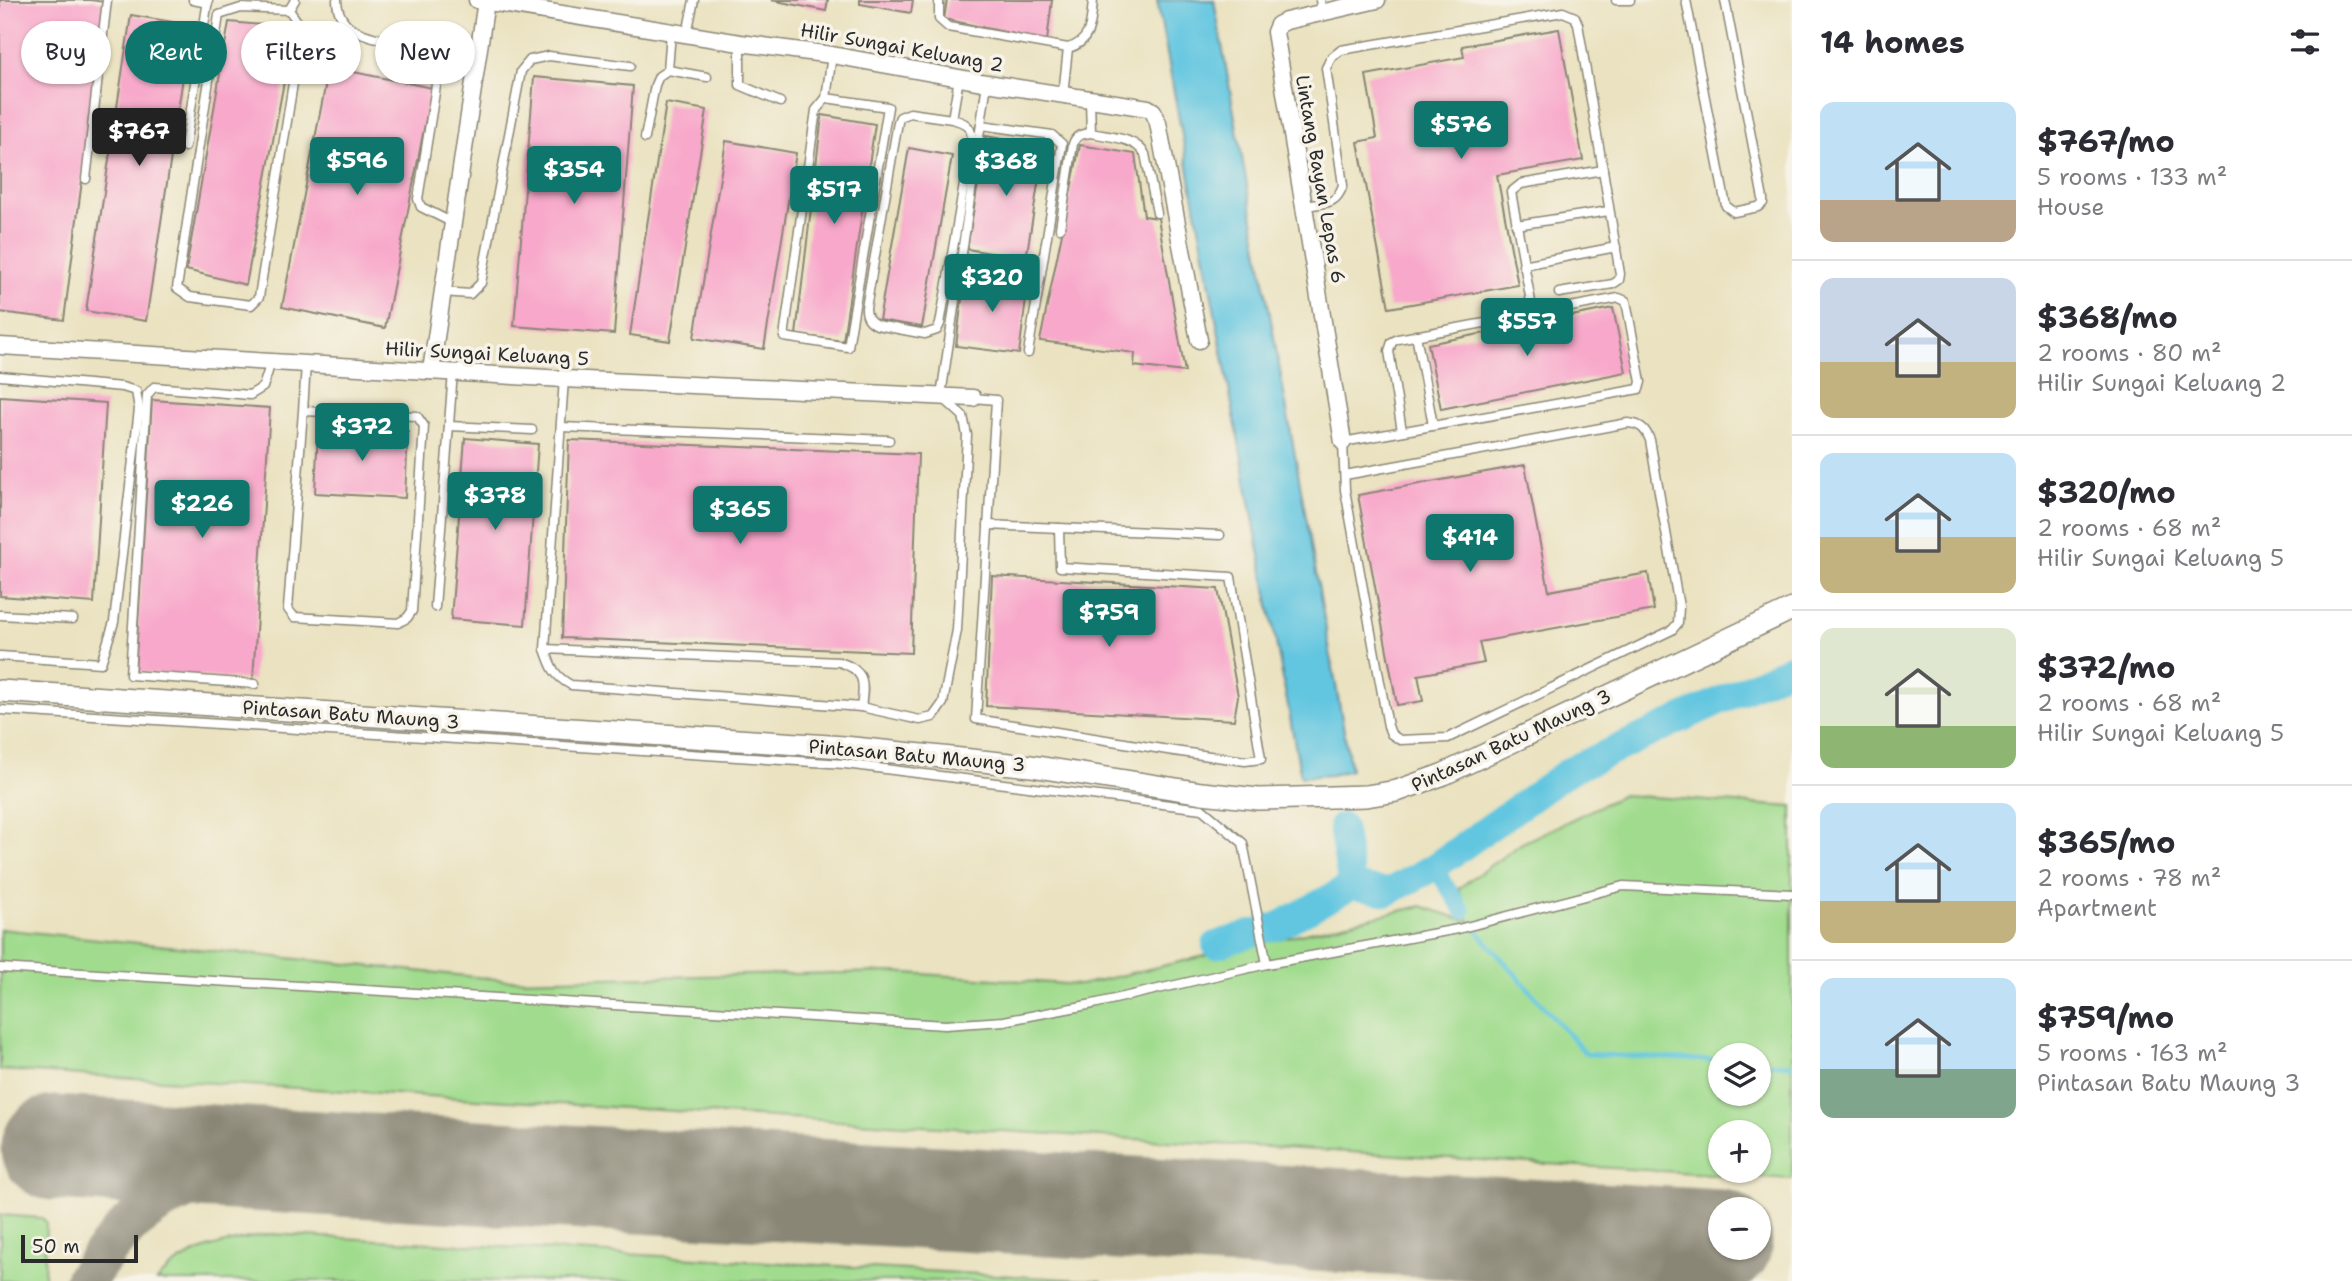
<!DOCTYPE html>
<meta charset="utf-8">
<style>
:root{--surface:#fff;--page:#f2f2f3;--text:#2b2b33;--muted:#7c7c81;--line:#e1e1e2;--accent:#0f766e}
body{margin:0;font-family:"Shantell Sans",sans-serif;background:var(--page);color:var(--text);height:100vh;display:flex;flex-direction:column;font-size:26px;white-space:nowrap}
*{box-sizing:border-box;margin:0}
p{font-size:23px;color:var(--muted)}
.icon{flex:none;width:38px;height:38px;fill:none;stroke:currentColor;stroke-width:2;stroke-linecap:round;stroke-linejoin:round}
.map{position:relative;flex:1;overflow:hidden}
.side{display:flex;flex-direction:column;background:var(--surface);width:560px}
.side>*{flex:none}
.guide{position:absolute;left:21px;top:21px;width:665px;height:63px;display:flex;gap:14px}
.controls{position:absolute;left:1708px;top:1043px;display:grid;gap:14px}
.controls a{display:grid;place-items:center;width:63px;height:63px;border-radius:50%;background:var(--surface);box-shadow:0 2px 5px #0004;font-size:35px}
.scale{position:absolute;left:21px;bottom:18px;width:117px;box-sizing:border-box;padding-left:7px;border:4px solid #2b2b2b;border-top:0;font-size:19px;line-height:24px;white-space:nowrap;color:#2b2b2b;-webkit-text-stroke:5px #f7f3e8;paint-order:stroke}
.price{position:absolute;translate:-50% -60px;padding:0 16px;border-radius:7px;background:var(--accent);color:#fff;font-size:23px;line-height:46px;filter:drop-shadow(0 2px 4px #0008)}
.price::after{content:'';position:absolute;left:50%;top:42px;width:21px;height:16px;margin-left:-10px;background:inherit;clip-path:polygon(0 0,100% 0,50% 100%)}
.price.active{background:#222;color:#fff}
ul{padding:0;list-style:none}
li{display:flex;align-items:center;gap:21px;height:175px;padding:0 28px}
li+li{border-top:2px solid var(--line)}
li span{display:grid;place-items:center;flex:none;width:196px;height:140px;border-radius:14px;color:#555}
li>.icon{margin-inline-start:auto}
span .icon{width:84px;height:84px;fill:#fffc;stroke-width:1}
li b{font-size:30px}
h2{display:flex;justify-content:space-between;align-items:center;height:84px;padding:0 28px;font-size:30px}
.pill{padding:0 24px;border-radius:32px;background:var(--surface);box-shadow:0 2px 5px #0004;font-size:24px;line-height:63px}
.pill.active{background:var(--accent);color:#fff}
main{display:flex;flex:1;min-height:0}
.map>svg:first-child{display:block}
</style>
<main>
<div class="map">
<svg width="1792" height="1281" viewBox="0 0 1792 1281">
<rect width="100%" height="100%" fill="#f7f3e8"/>
<filter id="ink" filterUnits="userSpaceOnUse"><feTurbulence type="fractalNoise" baseFrequency=".0143" numOctaves="2"/><feDisplacementMap in="SourceGraphic" scale="14" xChannelSelector="R" yChannelSelector="G"/><feConvolveMatrix kernelMatrix="1 2 1 2 8 2 1 2 1" color-interpolation-filters="sRGB"/></filter>
<filter id="wash" filterUnits="userSpaceOnUse"><feTurbulence type="fractalNoise" baseFrequency=".00686" numOctaves="4" result="noise"/><feDisplacementMap in="SourceGraphic" scale="28" xChannelSelector="R" yChannelSelector="G"/><feGaussianBlur stdDeviation="1.57" result="paint"/><feColorMatrix in="noise" values="0 0 0 0 0 0 0 0 0 0 0 0 0 0 0 0 0 1.4 0 .05"/><feComposite in="paint" operator="in"/></filter>
<g filter="url(#wash)">
<rect width="100%" height="100%" fill="#eae2c0"/>
<g fill="#a1dc8e" stroke="#66845c" stroke-width="2" fill-rule="evenodd">
<path d="M1623,795L1792,807V1179L0,1070V929L506,980L893,972L1080,985L1421,906L1470,922L1463,911V900L1459,888L1522,843ZM1720,1055H1759V1094H1720ZM1720,1132H1759V1171H1720Z"/>
<polygon points="0,1215 42,1218 46,1222 44,1281 0,1281"/>
<path d="M271,1234L1103,1281H157C184,1248 231,1241 271,1234Z"/>
</g>
<polygon fill="#62c6e0" stroke="#467886" stroke-width="2" points="1157,0 1214,0 1351,770 1331,775 1301,777"/>
<g fill="none" stroke-linecap="round" stroke-linejoin="round">
<g stroke="#62c6e0" stroke-width="4.5">
<polyline points="1478,932 1586,1054 1720,1061"/>
<polyline points="1759,1063 1792,1065"/>
</g>
<polyline stroke="#62c6e0" stroke-width="16" points="1434,867 1463,911"/>
<g stroke="#62c6e0" stroke-width="28">
<polyline points="1342,827 1352,886"/>
<polyline points="1266,929 1278,926 1352,886 1388,892 1434,867 1569,771 1792,667"/>
<polyline points="1216,945 1253,933"/>
</g>
<path stroke="#8a8676" stroke-width="42" d="M85,1281C141,1190 202,1177 301,1162"/>
<polyline stroke="#8a8676" stroke-width="105" points="54,1148 1720,1242"/>
</g>
<g id="blocks">
<g fill="#f8a8ca">
<polygon points="0,0 90,0 105,2 64,320 0,312"/>
<polygon points="771,0 828,0 826,11"/>
<polygon points="860,0 913,0 911,13 860,4"/>
<polygon points="947,0 1052,0 1047,41 944,19"/>
<polygon points="131,15 191,25 146,321 86,311"/>
<polygon points="229,22 294,28 246,285 186,270"/>
<polygon points="1559,29 1583,160 1497,175 1518,285 1389,308 1358,142 1377,138 1366,75 1464,57 1462,46"/>
<polygon points="329,67 432,88 385,328 282,307"/>
<polygon points="534,77 633,86 614,334 514,326"/>
<polygon points="666,103 707,110 670,341 630,335"/>
<polygon points="822,115 875,124 843,341 796,335"/>
<polygon points="986,136 1044,147 1026,259 967,249"/>
<polygon points="726,141 796,153 764,349 694,338"/>
<polygon points="1080,145 1135,154 1144,216 1158,218 1185,372 1134,366 1135,353 1040,341"/>
<polygon points="909,148 952,156 922,327 879,320"/>
<polygon points="965,275 1028,283 1019,354 956,346"/>
<polygon points="1613,308 1626,372 1441,409 1428,344"/>
<polygon points="0,396 106,403 94,603 0,596"/>
<polygon points="152,400 270,408 253,680 135,672"/>
<polygon points="318,428 408,432 405,498 315,493"/>
<polygon points="465,438 538,444 525,625 451,619"/>
<polygon points="569,440 918,454 911,653 562,638"/>
<polygon points="1525,465 1549,591 1648,573 1654,610 1479,642 1484,663 1418,675 1423,701 1397,705 1358,495"/>
<polygon points="992,576 1218,589 1238,696 1234,720 986,706"/>
</g>
</g>
</g>
<g filter="url(#ink)">
<use href="#blocks" fill-opacity="0" stroke="#8a8676" stroke-width="2"/>
<g fill="none" stroke-linecap="round" stroke-linejoin="round">
<defs>
<g id="lane">
<polyline points="193,0 208,3"/>
<path d="M337,0C339,59 433,20 436,86L418,199L421,207L453,223"/>
<polyline points="939,0 939,19 948,27 1068,48"/>
<polyline points="1320,0 1322,11"/>
<polyline points="1616,0 1630,0"/>
<polyline points="1686,0 1726,206 1734,212 1758,207 1763,203 1763,199 1725,0"/>
<polyline points="289,10 299,24 301,33 259,297 251,305 190,297 177,288 219,15 241,8 289,10 295,0"/>
<polyline points="687,34 694,0"/>
<polyline points="740,43 740,85 780,102"/>
<polyline points="668,70 707,77"/>
<path d="M1063,95L1068,48C1092,42 1091,21 1093,0"/>
<polyline points="826,98 888,107 848,347 784,337 816,110 826,98 832,55"/>
<path d="M1090,100L1091,133C1109,137 1134,137 1145,154L1157,213"/>
<path d="M952,119C964,122 971,125 972,138L940,324L937,330L925,334L877,325C869,321 866,317 866,308L898,122L900,117L910,113L952,119L959,78"/>
<polyline points="981,125 1052,135 1062,144 1028,353"/>
<polyline points="645,138 655,85 659,76 668,70 671,32"/>
<polyline points="185,147 208,0"/>
<polyline points="86,179 107,0"/>
<path d="M1306,206C1325,202 1336,206 1343,185L1326,68L1331,58L1341,50L1563,12L1575,17L1578,24L1603,170"/>
<polyline points="1516,225 1609,211"/>
<path d="M1060,228L1073,144C1076,135 1081,134 1091,133"/>
<polyline points="1523,265 1616,247"/>
<polyline points="442,292 470,294 481,283 521,71 530,60 549,56 630,66"/>
<polyline points="1533,313 1511,192 1521,184 1603,170 1620,274 1619,280 1613,284 1559,293"/>
<polyline points="1416,335 1433,425"/>
<polyline points="0,376 122,387 136,391 139,409 114,622 101,663 0,656"/>
<path d="M564,379L545,649C551,667 554,676 571,685L861,707L920,720L933,717L943,703L957,630L967,435L963,416L941,396L987,83"/>
<polyline points="973,398 996,400 976,719 1174,751 1245,761 1261,759 1231,577 1060,567 1059,528"/>
<polyline points="303,411 288,609 294,617 398,623 407,618 412,611 424,426 417,416 303,411 306,364"/>
<polyline points="449,426 532,430"/>
<polyline points="561,427 889,440"/>
<path d="M1345,475L1628,423C1640,424 1645,428 1650,440L1679,607L1678,623L1672,630L1448,738L1400,740L1391,734L1388,726L1345,490L1343,442L1639,389L1641,382L1626,301L1619,298L1398,339L1392,342L1389,351L1402,431"/>
<polyline points="988,525 1220,535"/>
<polyline points="435,607 453,372"/>
<polyline points="0,615 73,619"/>
<path d="M545,649L839,662C865,670 865,682 861,707"/>
<polyline points="255,684 130,675 147,395 154,387 250,395 263,387 271,362"/>
<polyline points="0,710 845,764 1202,809 1243,843 1267,964"/>
<polyline points="0,968 945,1025 1004,1021 1093,1004 1267,964 1458,929 1623,886 1792,894"/>
</g>
<g id="street">
<polyline points="477,0 740,43 832,55 987,83 1148,108 1153,111 1158,123 1199,340"/>
<polyline points="0,346 564,379 973,398"/>
<polyline points="431,371 486,1"/>
<polyline points="1343,442 1275,32 1278,25 1286,21 1377,0"/>
</g>
<polyline id="secondary" points="0,691 844,747 1031,766 1202,793 1258,799 1366,796 1397,791 1444,774 1792,609"/>
</defs>
<use href="#lane" stroke="#8a8676" stroke-width="11"/>
<use href="#street" stroke="#8a8676" stroke-width="19"/>
<use href="#secondary" stroke="#8a8676" stroke-width="24"/>
<use href="#lane" stroke="#fff" stroke-width="8"/>
<use href="#street" stroke="#fff" stroke-width="16"/>
<use href="#secondary" stroke="#fff" stroke-width="21"/>
</g>
</g>
<g text-anchor="middle" stroke-width="7" stroke-linejoin="round" paint-order="stroke">
<g font-size="19" fill="#2b2b2b" stroke="#f7f3e8">
<text transform="translate(902 47) rotate(10)" y="7">Hilir Sungai Keluang 2</text>
<text transform="translate(1321 179) rotate(80)" y="7">Lintang Bayan Lepas 6</text>
<text transform="translate(487 353) rotate(3)" y="7">Hilir Sungai Keluang 5</text>
<text transform="translate(351 714) rotate(4)" y="7">Pintasan Batu Maung 3</text>
<text transform="translate(1511 740) rotate(-25)" y="7">Pintasan Batu Maung 3</text>
<text transform="translate(917 755) rotate(5)" y="7">Pintasan Batu Maung 3</text>
</g>
</g>
</svg>
<div class="controls">
<a><svg class="icon" aria-label="layers" viewBox="0 0 24 24"><path d="M12 4l9 5-9 5-9-5zM3 14l9 5 9-5"/></svg></a>
<a>+</a>
<a>−</a>
</div>
<div class="scale">50 m</div>
<b class="price" style="left:1461px;top:161px">$576</b>
<b class="price active" style="left:139px;top:168px">$767</b>
<b class="price" style="left:357px;top:197px">$596</b>
<b class="price" style="left:1006px;top:198px">$368</b>
<b class="price" style="left:574px;top:206px">$354</b>
<b class="price" style="left:834px;top:226px">$517</b>
<b class="price" style="left:992px;top:314px">$320</b>
<b class="price" style="left:1527px;top:358px">$557</b>
<b class="price" style="left:362px;top:463px">$372</b>
<b class="price" style="left:495px;top:532px">$378</b>
<b class="price" style="left:202px;top:540px">$226</b>
<b class="price" style="left:740px;top:546px">$365</b>
<b class="price" style="left:1470px;top:574px">$414</b>
<b class="price" style="left:1109px;top:649px">$759</b>
<div class="guide">
<a class="pill">Buy</a>
<a class="pill active">Rent</a>
<a class="pill">Filters</a>
<a class="pill">New</a>
</div>
</div>
<section class="side">
<h2>14 homes<svg class="icon" aria-label="filters" viewBox="0 0 24 24"><path d="M4 7h16M4 17h16"/><circle cx="9" cy="7" r="2"/><circle cx="15" cy="17" r="2"/></svg></h2>
<ul>
<li><span style="background:linear-gradient(#bfe0f5 70%,#b9a48a 0)"><svg class="icon" aria-label="home" viewBox="0 0 24 24"><path d="M3 11l9-7 9 7M6 9v11h12V9"/></svg></span><div><b>$767/mo</b><p>5 rooms · 133 m²</p><p>House</p></div></li>
<li><span style="background:linear-gradient(#c9d6e8 60%,#c2b280 0)"><svg class="icon" aria-label="home" viewBox="0 0 24 24"><path d="M3 11l9-7 9 7M6 9v11h12V9"/></svg></span><div><b>$368/mo</b><p>2 rooms · 80 m²</p><p>Hilir Sungai Keluang 2</p></div></li>
<li><span style="background:linear-gradient(#bfe0f5 60%,#c2b280 0)"><svg class="icon" aria-label="home" viewBox="0 0 24 24"><path d="M3 11l9-7 9 7M6 9v11h12V9"/></svg></span><div><b>$320/mo</b><p>2 rooms · 68 m²</p><p>Hilir Sungai Keluang 5</p></div></li>
<li><span style="background:linear-gradient(#dfe7d0 70%,#8fb573 0)"><svg class="icon" aria-label="home" viewBox="0 0 24 24"><path d="M3 11l9-7 9 7M6 9v11h12V9"/></svg></span><div><b>$372/mo</b><p>2 rooms · 68 m²</p><p>Hilir Sungai Keluang 5</p></div></li>
<li><span style="background:linear-gradient(#bfe0f5 70%,#c2b280 0)"><svg class="icon" aria-label="home" viewBox="0 0 24 24"><path d="M3 11l9-7 9 7M6 9v11h12V9"/></svg></span><div><b>$365/mo</b><p>2 rooms · 78 m²</p><p>Apartment</p></div></li>
<li><span style="background:linear-gradient(#bfe0f5 65%,#7fa58c 0)"><svg class="icon" aria-label="home" viewBox="0 0 24 24"><path d="M3 11l9-7 9 7M6 9v11h12V9"/></svg></span><div><b>$759/mo</b><p>5 rooms · 163 m²</p><p>Pintasan Batu Maung 3</p></div></li>
</ul>
</section>
</main>
